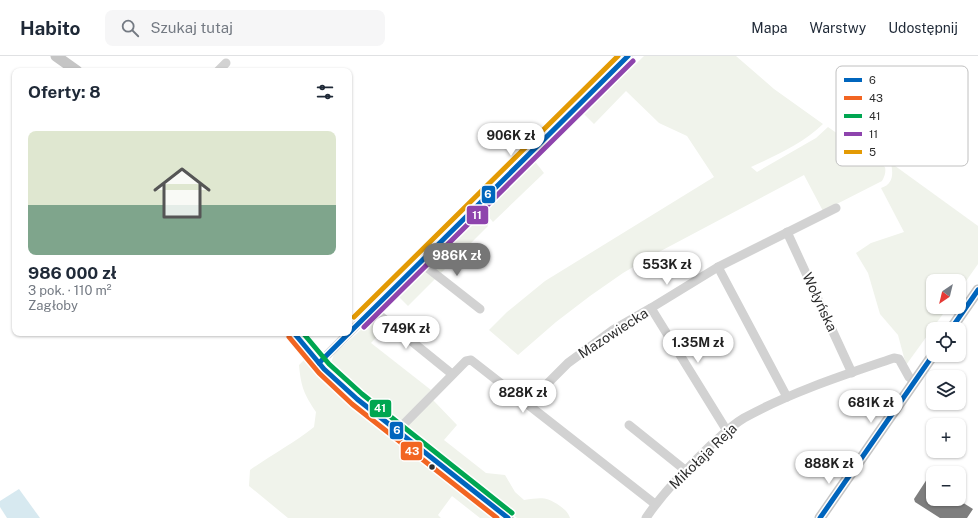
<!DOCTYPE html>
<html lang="pl">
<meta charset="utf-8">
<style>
:root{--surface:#fff;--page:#f6f6f7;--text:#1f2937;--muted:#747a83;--line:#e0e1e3;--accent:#767676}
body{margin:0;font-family:"Public Sans",sans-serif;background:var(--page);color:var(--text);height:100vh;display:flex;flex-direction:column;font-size:15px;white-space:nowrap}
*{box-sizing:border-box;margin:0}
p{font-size:13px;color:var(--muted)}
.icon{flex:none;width:22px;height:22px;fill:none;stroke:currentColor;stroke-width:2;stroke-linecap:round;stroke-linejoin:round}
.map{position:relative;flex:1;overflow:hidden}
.panel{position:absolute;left:12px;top:12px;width:340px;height:268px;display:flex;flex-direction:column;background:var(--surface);border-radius:8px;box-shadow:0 1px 3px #0004}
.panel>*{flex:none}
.needle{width:26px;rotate:215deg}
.fabs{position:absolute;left:926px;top:218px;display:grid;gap:8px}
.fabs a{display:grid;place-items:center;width:40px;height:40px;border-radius:8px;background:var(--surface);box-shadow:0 1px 3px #0004;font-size:20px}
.price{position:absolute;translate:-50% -34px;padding:0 9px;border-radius:14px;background:#fff;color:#222;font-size:13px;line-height:26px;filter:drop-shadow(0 1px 2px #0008)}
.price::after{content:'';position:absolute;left:50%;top:24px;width:12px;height:9px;margin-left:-6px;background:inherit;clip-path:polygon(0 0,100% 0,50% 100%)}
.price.active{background:var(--accent);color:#fff}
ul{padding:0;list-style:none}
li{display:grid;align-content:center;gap:8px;height:212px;padding:0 16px}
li+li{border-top:1px solid var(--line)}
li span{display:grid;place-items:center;height:124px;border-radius:8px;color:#555}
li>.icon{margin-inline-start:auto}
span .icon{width:72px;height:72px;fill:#fffc;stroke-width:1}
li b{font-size:17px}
h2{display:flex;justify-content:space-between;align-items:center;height:48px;padding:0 16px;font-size:17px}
header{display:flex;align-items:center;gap:24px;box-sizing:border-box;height:56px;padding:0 20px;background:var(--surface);border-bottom:1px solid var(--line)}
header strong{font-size:19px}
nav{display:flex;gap:22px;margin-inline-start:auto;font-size:14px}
.search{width:280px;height:36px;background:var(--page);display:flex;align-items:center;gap:10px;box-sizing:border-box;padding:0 14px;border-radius:8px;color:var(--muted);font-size:15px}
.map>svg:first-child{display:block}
</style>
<header>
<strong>Habito</strong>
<div class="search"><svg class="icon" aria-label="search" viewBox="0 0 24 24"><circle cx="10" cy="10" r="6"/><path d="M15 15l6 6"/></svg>Szukaj tutaj</div>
<nav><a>Mapa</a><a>Warstwy</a><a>Udostępnij</a></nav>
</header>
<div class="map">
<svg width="978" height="462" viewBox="0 0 978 462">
<rect width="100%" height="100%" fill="#fff"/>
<g fill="#f0f3eb">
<path d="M644,0H736L774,33L823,68C804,87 775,100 751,111L757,116L816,82L828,71L885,111C886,116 885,120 882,125L823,155L804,119L657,197L623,217L590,240L556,266L518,299L489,274L507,256L545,225L714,121L687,80L659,67L626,35L594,68L581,55L598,38L601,42Z"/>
<polygon points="533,103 544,117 493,166 482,153"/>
<path d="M891,107L978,170V208L959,235V225H933V251H948L906,309L898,279L880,258L868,217L856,197L871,187L904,176L881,132C894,128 893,117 891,107Z"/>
<polygon points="477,158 488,170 441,217 430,209 430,204"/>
<polygon points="420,214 425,214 435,223 408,250 396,238"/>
<polygon points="374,262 379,263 387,270 371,287 431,334 402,364 397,365 391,363 380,355 335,316 331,307 334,298"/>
<path d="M305,303L340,337L392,380L412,399L434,417L436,416L452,425L500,462H480L452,440L438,459L441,462H288L249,430L250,414C271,399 294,387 314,371L316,356C304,338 301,331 299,309Z"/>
<path d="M433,344L457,369L444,384L486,417L505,419L515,436L524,444C541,442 545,440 560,450C565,454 568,456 570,462H517L410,378L407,373L408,370Z"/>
</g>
<polygon fill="#d7e9f0" points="19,433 40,462 7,462 0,451 0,445"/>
<polygon fill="#7e7e7e" points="929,420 933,423 933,443 957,443 973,453 967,462 940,462 915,446 914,443"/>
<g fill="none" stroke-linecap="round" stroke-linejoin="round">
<g stroke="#d2d2d2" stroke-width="9">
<polyline points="218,15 226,7"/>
<polyline points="787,176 852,317"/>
<polyline points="420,206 480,253"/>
<polyline points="718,211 787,341"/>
<polyline points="651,252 727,375"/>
<polyline points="373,254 452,318"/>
<polyline points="349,277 628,0"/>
<polyline points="319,307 349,277"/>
<polyline points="529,349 546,329 568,307 613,274 651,252 718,211 836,152"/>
<polyline points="629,369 685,414"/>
<polyline points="397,375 466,305 471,304 655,448"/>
<path d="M646,462C664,435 688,412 711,389C721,380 732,369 744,362C791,336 844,319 894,302L899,303L909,321L915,326"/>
</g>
<g stroke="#c5c5c5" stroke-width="11">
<polyline points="56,0 77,15"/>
<polyline points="951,273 978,234"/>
<polyline points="294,277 324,313 357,343 508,462"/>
<polyline points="820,462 933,299"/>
</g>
<defs>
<g id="bus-1">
<polyline points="951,273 978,234"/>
<polyline points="294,277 324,313 357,343 508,462"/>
<polyline points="349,277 628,0"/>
<polyline points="319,307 349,277"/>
<polyline points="820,462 933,299"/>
</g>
<polyline id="bus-2" points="289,281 319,317 352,348 497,462"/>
<polyline id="bus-3" points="303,277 329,308 362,338 512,457"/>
<polyline id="bus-4" points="364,271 633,5"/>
<polyline id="bus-5" points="354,261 618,0"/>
</defs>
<use href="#bus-1" stroke="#fff" stroke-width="8"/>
<use href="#bus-2" stroke="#fff" stroke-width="8"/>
<use href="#bus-3" stroke="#fff" stroke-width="8"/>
<use href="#bus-4" stroke="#fff" stroke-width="8"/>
<use href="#bus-5" stroke="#fff" stroke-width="8"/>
<use href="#bus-1" stroke="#0065bd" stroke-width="5"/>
<use href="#bus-2" stroke="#f26522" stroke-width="5"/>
<use href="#bus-3" stroke="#00a651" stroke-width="5"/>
<use href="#bus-4" stroke="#8e44ad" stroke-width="5"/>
<use href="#bus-5" stroke="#e39a04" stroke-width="5"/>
</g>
<circle fill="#2d2d2d" stroke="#fff" stroke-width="1.5" cx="432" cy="411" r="3.5"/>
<g text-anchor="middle" stroke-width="4" stroke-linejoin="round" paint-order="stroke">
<g font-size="14" fill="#2d2d2d" stroke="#fff">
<text transform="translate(820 246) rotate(65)" y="5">Wołyńska</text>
<text transform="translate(613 277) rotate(-33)" y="5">Mazowiecka</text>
<text transform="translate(703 400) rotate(-44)" y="5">Mikołaja Reja</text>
</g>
</g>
<rect x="836" y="10" width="132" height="100" rx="6" fill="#fff" stroke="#c0c0c0" stroke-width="1"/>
<rect x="844" y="22" width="18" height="4" fill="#0065bd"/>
<rect x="844" y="40" width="18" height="4" fill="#f26522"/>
<rect x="844" y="58" width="18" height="4" fill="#00a651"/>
<rect x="844" y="76" width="18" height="4" fill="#8e44ad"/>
<rect x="844" y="94" width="18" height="4" fill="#e39a04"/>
<g font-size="11" fill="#2d2d2d">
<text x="869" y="28">6</text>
<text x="869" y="46">43</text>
<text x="869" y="64">41</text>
<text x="869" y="82">11</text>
<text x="869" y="100">5</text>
</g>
<g stroke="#fff" stroke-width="1.5">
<rect x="481" y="129" width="15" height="19" rx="4" fill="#0065bd"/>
<rect x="466" y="149" width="23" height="20" rx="4" fill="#8e44ad"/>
<rect x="369" y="343" width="23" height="19" rx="4" fill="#00a651"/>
<rect x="389" y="365" width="15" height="19" rx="4" fill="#0065bd"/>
<rect x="400" y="385" width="23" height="20" rx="4" fill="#f26522"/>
</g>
<g font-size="11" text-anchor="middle" font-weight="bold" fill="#fff">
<text x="488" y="142">6</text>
<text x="477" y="163">11</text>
<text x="380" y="356">41</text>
<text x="397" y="378">6</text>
<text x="412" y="399">43</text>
</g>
</svg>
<div class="fabs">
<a><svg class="needle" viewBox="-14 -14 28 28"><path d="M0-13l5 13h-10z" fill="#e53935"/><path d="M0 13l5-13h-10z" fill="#747a83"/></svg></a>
<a><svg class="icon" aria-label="locate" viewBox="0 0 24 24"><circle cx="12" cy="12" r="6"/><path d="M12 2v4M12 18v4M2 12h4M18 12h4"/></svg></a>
<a><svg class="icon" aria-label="layers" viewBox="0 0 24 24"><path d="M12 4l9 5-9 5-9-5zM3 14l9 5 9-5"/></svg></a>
<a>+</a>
<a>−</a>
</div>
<b class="price" style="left:511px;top:101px">906K zł</b>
<b class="price active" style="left:457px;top:221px">986K zł</b>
<b class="price" style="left:667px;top:230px">553K zł</b>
<b class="price" style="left:406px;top:294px">749K zł</b>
<b class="price" style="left:698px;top:308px">1.35M zł</b>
<b class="price" style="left:523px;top:358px">828K zł</b>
<b class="price" style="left:871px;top:368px">681K zł</b>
<b class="price" style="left:829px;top:429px">888K zł</b>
<section class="panel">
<h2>Oferty: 8<svg class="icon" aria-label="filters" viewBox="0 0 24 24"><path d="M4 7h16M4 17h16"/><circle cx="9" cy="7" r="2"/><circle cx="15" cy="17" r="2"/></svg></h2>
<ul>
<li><span style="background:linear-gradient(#dfe7d0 60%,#7fa58c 0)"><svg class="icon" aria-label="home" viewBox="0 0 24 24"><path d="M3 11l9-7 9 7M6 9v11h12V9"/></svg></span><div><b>986 000 zł</b><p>3 pok. · 110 m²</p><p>Zagłoby</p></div></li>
</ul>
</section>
</div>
